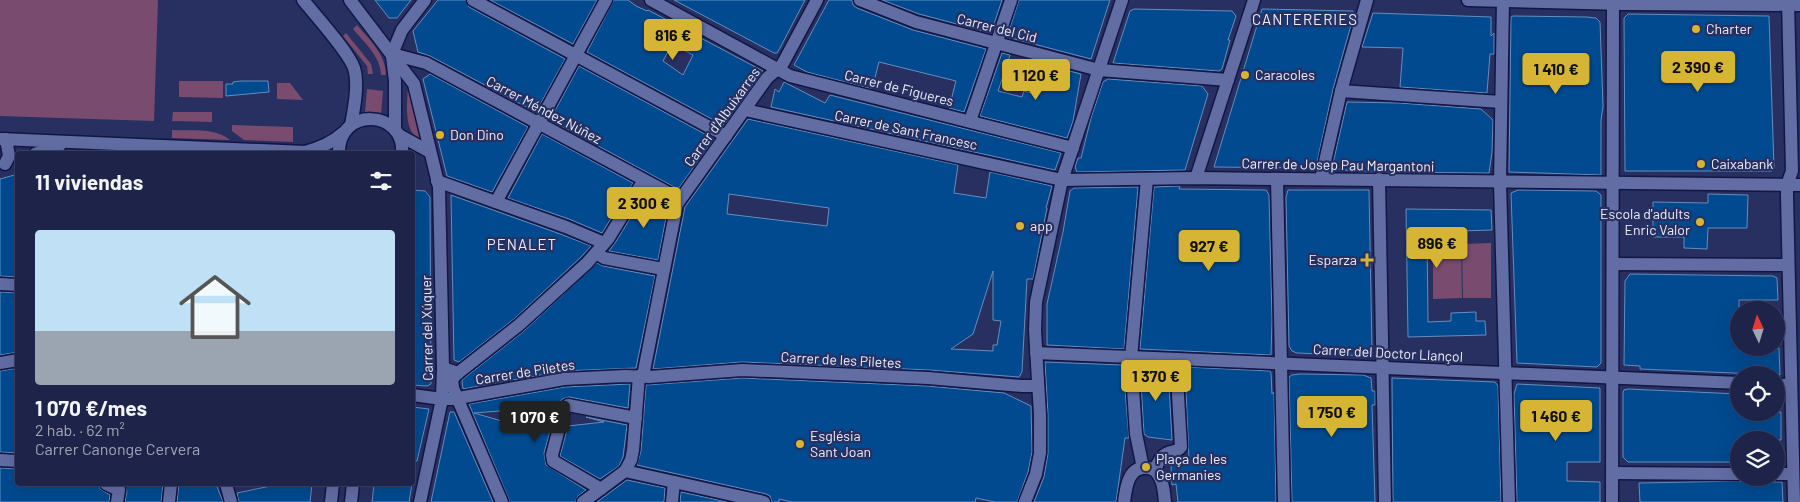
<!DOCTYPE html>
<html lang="es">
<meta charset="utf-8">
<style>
:root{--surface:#1e2449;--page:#2b3053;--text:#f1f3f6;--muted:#a1a4b4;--line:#3c4161;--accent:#d6b534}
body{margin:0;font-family:Barlow,sans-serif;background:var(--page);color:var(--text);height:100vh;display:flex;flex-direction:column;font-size:19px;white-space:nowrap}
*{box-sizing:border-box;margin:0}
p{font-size:16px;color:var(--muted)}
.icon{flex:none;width:28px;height:28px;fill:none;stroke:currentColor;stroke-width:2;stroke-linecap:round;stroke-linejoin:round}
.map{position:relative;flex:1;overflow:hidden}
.sheet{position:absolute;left:15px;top:151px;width:400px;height:335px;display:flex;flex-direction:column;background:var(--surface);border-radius:5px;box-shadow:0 5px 20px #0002,0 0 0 1px var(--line)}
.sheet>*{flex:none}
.needle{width:32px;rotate:356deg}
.controls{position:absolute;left:1730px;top:301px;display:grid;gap:10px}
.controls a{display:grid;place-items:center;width:55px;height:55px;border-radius:50%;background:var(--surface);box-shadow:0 5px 20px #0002,0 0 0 1px var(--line);font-size:25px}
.price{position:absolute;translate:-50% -42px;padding:0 11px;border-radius:5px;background:var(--accent);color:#111;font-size:16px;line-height:32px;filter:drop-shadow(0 1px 2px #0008)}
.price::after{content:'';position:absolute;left:50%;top:30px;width:15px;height:11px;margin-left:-8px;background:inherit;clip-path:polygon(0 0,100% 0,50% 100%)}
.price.on{background:#222;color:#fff}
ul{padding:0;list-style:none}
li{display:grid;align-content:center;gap:10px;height:265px;padding:0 20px}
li+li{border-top:1px solid var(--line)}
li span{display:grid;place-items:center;height:155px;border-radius:5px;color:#555}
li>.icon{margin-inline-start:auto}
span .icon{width:90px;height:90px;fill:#fffc;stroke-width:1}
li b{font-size:21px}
h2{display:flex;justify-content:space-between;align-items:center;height:60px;padding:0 20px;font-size:21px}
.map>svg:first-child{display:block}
</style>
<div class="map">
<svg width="1800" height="502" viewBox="0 0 1800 502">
<rect width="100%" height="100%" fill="#283061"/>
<g fill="#784b6f">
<polygon points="0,0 158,0 154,121 0,116"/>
<path d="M357,25C370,40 386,55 386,75H381C381,57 364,42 353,29Z"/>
<polygon points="346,33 371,64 373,74 368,74 367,66 343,36"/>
<polygon points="179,81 223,81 223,98 179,97"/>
<polygon points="277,83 290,83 303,100 277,99"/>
<path d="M408,87L422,142C403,132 407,105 408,87Z"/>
<polygon points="367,89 383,91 381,115 365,113"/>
<polygon points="173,112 212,112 212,122 172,121"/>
<polygon points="232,125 293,127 293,142 244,140 232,131"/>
<path d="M172,130C191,131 215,127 230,140L172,138Z"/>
<polygon points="1491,243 1491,298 1463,298 1462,244"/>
<polygon points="1433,244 1461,244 1462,298 1433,299"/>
</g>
<g fill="#014a8f" stroke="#658dbe" fill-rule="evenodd">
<polygon points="375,0 411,0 397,18 389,18"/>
<polygon points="438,0 465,0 469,7 565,59 536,112 430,56 418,52 413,31"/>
<polygon points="490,0 597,0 573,44"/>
<path d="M614,0H628L636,6L647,11L648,10L763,71L723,125L587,52ZM672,44L693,55L683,75L663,61Z"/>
<polygon points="674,0 805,0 780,48 777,53 774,53"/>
<polygon points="829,0 852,0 853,5 857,8 913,30 986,49 964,112 949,108 956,81 879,62 872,89 807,72 794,65"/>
<polygon points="882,0 1002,0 991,33 919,14"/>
<polygon points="1019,0 1110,0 1091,59 1007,37"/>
<polygon points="1134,9 1232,11 1236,16 1228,40 1230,40 1222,69 1219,71 1113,63 1130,11"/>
<polygon points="1262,9 1353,11 1353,18 1333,89 1317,162 1312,168 1214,167"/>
<polygon points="1373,13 1491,17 1491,36 1494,33 1494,54 1490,54 1487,93 1400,87 1403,48 1362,47"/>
<polygon points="1628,14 1769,16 1774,168 1772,171 1625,171 1624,18"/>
<polygon points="1513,16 1587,17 1596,18 1600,22 1603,106 1601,120 1601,175 1509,172 1511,17"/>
<polygon points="1002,53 1010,55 998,91 1022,97 1024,91 1031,93 1039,63 1081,74 1073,121 1067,138 980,116"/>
<polygon points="579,66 714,139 678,189 550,120"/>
<polygon points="430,74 528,127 492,192 447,176 423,79"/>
<polygon points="1108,79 1202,86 1208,94 1185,170 1077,172 1075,167 1078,158 1081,158 1091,118 1103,82"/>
<polygon points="241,81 268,81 269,92 226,96 226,84 233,84 233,82"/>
<polygon points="784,82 825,103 830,95 1061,153 1055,170 771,107 775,89 779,92"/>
<polygon points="1347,102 1399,103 1481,109 1493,120 1492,152 1489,173 1359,172 1332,168"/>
<path d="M748,119L958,165L954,193L986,198L990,172L1052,186L1046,208H1047L1033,279H1027L1022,372L1019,377L929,370L742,362L653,369L685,207ZM729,194L829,208L827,226L727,214ZM993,271V320L1001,321L997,345H993V351L951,349L973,334Z"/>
<polygon points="542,134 633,183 602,233 569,219 508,198"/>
<polygon points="18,174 18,277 0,276 0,179"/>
<polygon points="1180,186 1179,189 1266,190 1269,195 1272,320 1271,355 1140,349 1154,187"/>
<polygon points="1138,187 1124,349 1047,345 1047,304 1063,232 1070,191 1074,188"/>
<polygon points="412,190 425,191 430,197 431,384 427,386 412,385"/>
<polygon points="1288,190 1369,190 1372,352 1371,356 1297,353 1292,351 1289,346 1286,197"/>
<polygon points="1518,190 1596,191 1601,195 1601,363 1597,367 1517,363 1511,193"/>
<polygon points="647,191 669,202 658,260 609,251 615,243"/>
<polygon points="1708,194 1748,195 1747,228 1708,228 1707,249 1684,248 1684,237 1653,237 1653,202 1708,203"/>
<polygon points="451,195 563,235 591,246 581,257 514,319 459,362 454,360"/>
<polygon points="1406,209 1491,210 1492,230 1427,232 1428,322 1451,321 1451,313 1476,312 1476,321 1485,321 1486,335 1408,337"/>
<polygon points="597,263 603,266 655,276 636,368 563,371 463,389 462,380 524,331"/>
<polygon points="1630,274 1773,276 1777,278 1778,300 1739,300 1739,348 1779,348 1780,375 1640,369 1640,366 1624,365 1625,281"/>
<polygon points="0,292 18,293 18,352 0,355"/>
<polygon points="1045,362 1123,365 1129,438 1125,438 1116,502 1034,502 1044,477 1048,453 1048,415"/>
<polygon points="1140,366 1168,367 1172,440 1148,437 1144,434"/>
<polygon points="1185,367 1270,371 1271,373 1272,394 1274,392 1276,502 1178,502 1176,484 1172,485 1171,467 1176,461 1189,460"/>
<polygon points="18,368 18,453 0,452 0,371"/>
<polygon points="1300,374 1363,375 1371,378 1372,391 1375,391 1375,405 1372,405 1375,502 1292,502 1289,377 1292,375"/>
<polygon points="742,378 927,386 1004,393 1031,406 1032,452 1028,472 1017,502 995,502 976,498 975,502 792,502 779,499 779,502 772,502 770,496 766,494 637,465 641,451 646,385"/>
<polygon points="1392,378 1495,382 1498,386 1501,502 1393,502"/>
<polygon points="630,384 628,408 569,397 562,399 556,408 551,407 474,413 533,430 551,428 544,453 546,465 586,490 578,496 575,502 510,502 469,404 565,387"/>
<polygon points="1517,384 1600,388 1600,462 1567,462 1567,481 1600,482 1600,502 1517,502 1514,394"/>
<polygon points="1628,389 1739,394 1739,412 1781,412 1781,440 1739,440 1739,462 1628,462 1623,457 1623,393 1624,390"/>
<polygon points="412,407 429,409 417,461 412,461"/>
<polygon points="450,412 454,412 493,502 431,502"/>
<polygon points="586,417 627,425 623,457 619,466 600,479 560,456 568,426 604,422"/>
<polygon points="0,468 18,469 18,484 98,484 100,489 110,495 109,502 0,502"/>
<polygon points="627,480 665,488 664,502 597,502"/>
<polygon points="1742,481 1782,482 1783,502 1640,502 1639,483"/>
<polygon points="124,484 163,484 161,502 125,502 127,491"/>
<polygon points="179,484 216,484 223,502 177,502"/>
<polygon points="280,484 312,484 310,502 239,502 237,493"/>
<polygon points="374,484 412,484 409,502 372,502"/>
<polygon points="681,492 727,502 680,502"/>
</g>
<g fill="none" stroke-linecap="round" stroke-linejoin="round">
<defs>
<g id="minor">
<path d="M303,0C316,16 348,51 354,68C359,84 354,109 351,125"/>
<polyline points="350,0 414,84 439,187 443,368 442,399 420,502"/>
<polyline points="473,0 726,136"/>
<polyline points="651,0 790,76 1073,148"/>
<polyline points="860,0 916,22 1099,70 1228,80"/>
<polyline points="1468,0 1625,4 1800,5"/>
<polyline points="1503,0 1500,183 1509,502"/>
<polyline points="1788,0 1792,171 1787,185 1787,196 1794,502"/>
<polyline points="392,54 426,63 680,199"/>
<polyline points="392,54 402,30 425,0"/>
<polyline points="392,56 395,81 395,130"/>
<polyline points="1341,91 1501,102"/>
<polyline points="745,110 1062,180 1196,178 1800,185"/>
<polyline points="970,121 1011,0"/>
<polyline points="399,135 430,152"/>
<polyline points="0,139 305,152"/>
<polyline points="35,154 60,145"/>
<path d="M310,154L305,152C320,148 332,143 343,133"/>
<path d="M339,154C337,106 406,109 402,154"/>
<polyline points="5,164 9,156 6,139"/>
<polyline points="1196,178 1254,0"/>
<polyline points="1277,179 1284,502"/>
<polyline points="1321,179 1341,91 1367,0"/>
<polyline points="1379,179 1385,502"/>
<polyline points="437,181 566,227 604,243"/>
<polyline points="496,202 606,0"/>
<polyline points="596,253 604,258 663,269"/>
<polyline points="1613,264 1788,265"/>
<polyline points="0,284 18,285"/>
<polyline points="1036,353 1739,383"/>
<polyline points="0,363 18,360"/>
<polyline points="443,368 458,373 519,325 587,263 608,239 644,180"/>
<polyline points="458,373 452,379 453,388 502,502"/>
<polyline points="643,376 677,204 767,78 782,65 817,0"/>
<polyline points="1776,385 1791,385"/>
<polyline points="412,395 442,399 453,399 564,379 625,376 649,377 742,370 928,378 1022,386 1038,386"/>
<polyline points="0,460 18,461"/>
<polyline points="1143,468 1136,434 1131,358 1147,179"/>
<path d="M1155,470C1157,466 1159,459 1163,456C1169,450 1177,453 1181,447L1176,360"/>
<polyline points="625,471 631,460 633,450 639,376"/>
<polyline points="1613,473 1739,474"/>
<polyline points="1776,474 1793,474"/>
<polyline points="106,484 119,490 117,502"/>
<polyline points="226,484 231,502"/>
<polyline points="601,489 553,461 552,455 564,409 568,405 636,418"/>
<polyline points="169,502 171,484"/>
<polyline points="331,502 333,484"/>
<polyline points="351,502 353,484"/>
<polyline points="583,502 625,471 764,502"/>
<polyline points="672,502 674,482"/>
<polyline points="1025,502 1036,474 1040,453 1040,415 1035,330 1036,302 1062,180 1122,0"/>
<path d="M1124,502C1126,487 1128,465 1149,468C1154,469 1158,473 1160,478C1164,485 1164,494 1165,502"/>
<polyline points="1612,502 1613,0"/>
</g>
</defs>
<use href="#minor" stroke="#121645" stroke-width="15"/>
<use href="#minor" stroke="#626da4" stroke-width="12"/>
</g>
<g fill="#d6b534" stroke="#283061" stroke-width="2">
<circle cx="1696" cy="29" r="5"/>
<circle cx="1245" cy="75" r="5"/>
<circle cx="440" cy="135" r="5"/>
<circle cx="1701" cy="164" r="5"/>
<circle cx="1700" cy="222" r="5"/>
<circle cx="1020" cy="226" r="5"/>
<path d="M1364.5 252.5h5v5h5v5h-5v5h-5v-5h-5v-5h5z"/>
<circle cx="800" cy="444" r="5"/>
<circle cx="1146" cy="467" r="5"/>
</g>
<g text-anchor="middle" stroke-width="4.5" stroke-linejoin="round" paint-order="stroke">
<g font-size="14" fill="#ebeffb" stroke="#283061">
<text transform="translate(997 28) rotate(14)" y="5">Carrer del Cid</text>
<text transform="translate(899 88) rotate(14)" y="5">Carrer de Figueres</text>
<text transform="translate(544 110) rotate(28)" y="5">Carrer Méndez Núñez</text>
<text transform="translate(722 117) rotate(-54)" y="5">Carrer d'Albuixarres</text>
<text transform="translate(906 130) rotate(12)" y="5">Carrer de Sant Francesc</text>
<text transform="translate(1338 165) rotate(1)" y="5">Carrer de Josep Pau Margantoni</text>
<text transform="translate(427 328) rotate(-91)" y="5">Carrer del Xúquer</text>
<text transform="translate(1388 353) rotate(3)" y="5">Carrer del Doctor Llançol</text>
<text transform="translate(841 360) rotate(3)" y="5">Carrer de les Piletes</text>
<text transform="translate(525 372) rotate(-9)" y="5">Carrer de Piletes</text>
</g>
<g font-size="14" fill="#ebeffb" stroke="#283061" text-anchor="start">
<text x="1706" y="34">Charter</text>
<text x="1255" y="80">Caracoles</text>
<text x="450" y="140">Don Dino</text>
<text x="1711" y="169">Caixabank</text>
<text x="1690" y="219" text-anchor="end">Escola d'adults<tspan x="1690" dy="16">Enric Valor</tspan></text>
<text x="1030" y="231">app</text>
<text x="1357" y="265" text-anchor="end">Esparza</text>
<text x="810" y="441">Església<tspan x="810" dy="16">Sant Joan</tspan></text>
<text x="1156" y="464">Plaça de les<tspan x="1156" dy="16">Germanies</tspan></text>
</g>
<g font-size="15" letter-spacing="1" fill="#ebeffb" stroke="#283061">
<text x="1305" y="25">CANTERERIES</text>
<text x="522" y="250">PENALET</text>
</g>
</g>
</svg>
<div class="controls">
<a><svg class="needle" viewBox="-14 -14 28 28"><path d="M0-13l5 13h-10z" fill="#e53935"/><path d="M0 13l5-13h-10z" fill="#a1a4b4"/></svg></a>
<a><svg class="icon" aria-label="locate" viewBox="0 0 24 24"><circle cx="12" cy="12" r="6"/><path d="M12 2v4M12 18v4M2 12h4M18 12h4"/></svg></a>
<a><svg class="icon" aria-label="layers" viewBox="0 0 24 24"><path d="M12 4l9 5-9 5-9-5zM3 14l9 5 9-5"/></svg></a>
</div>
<b class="price" style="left:673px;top:61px">816 €</b>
<b class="price" style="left:1698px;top:93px">2 390 €</b>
<b class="price" style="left:1556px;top:95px">1 410 €</b>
<b class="price" style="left:1036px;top:101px">1 120 €</b>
<b class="price" style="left:644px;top:229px">2 300 €</b>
<b class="price" style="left:1437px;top:269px">896 €</b>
<b class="price" style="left:1209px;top:272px">927 €</b>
<b class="price" style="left:1156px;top:402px">1 370 €</b>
<b class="price" style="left:1332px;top:438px">1 750 €</b>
<b class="price" style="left:1556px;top:442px">1 460 €</b>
<b class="price on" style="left:535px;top:443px">1 070 €</b>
<section class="sheet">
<h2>11 viviendas<svg class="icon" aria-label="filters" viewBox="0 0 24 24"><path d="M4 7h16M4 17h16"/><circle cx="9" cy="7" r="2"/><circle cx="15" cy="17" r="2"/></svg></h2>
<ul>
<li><span style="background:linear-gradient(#bfe0f5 65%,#9aa5b1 0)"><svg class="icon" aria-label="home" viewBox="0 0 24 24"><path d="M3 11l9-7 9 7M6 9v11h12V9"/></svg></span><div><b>1 070 €/mes</b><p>2 hab. · 62 m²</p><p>Carrer Canonge Cervera</p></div></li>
</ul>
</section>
</div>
